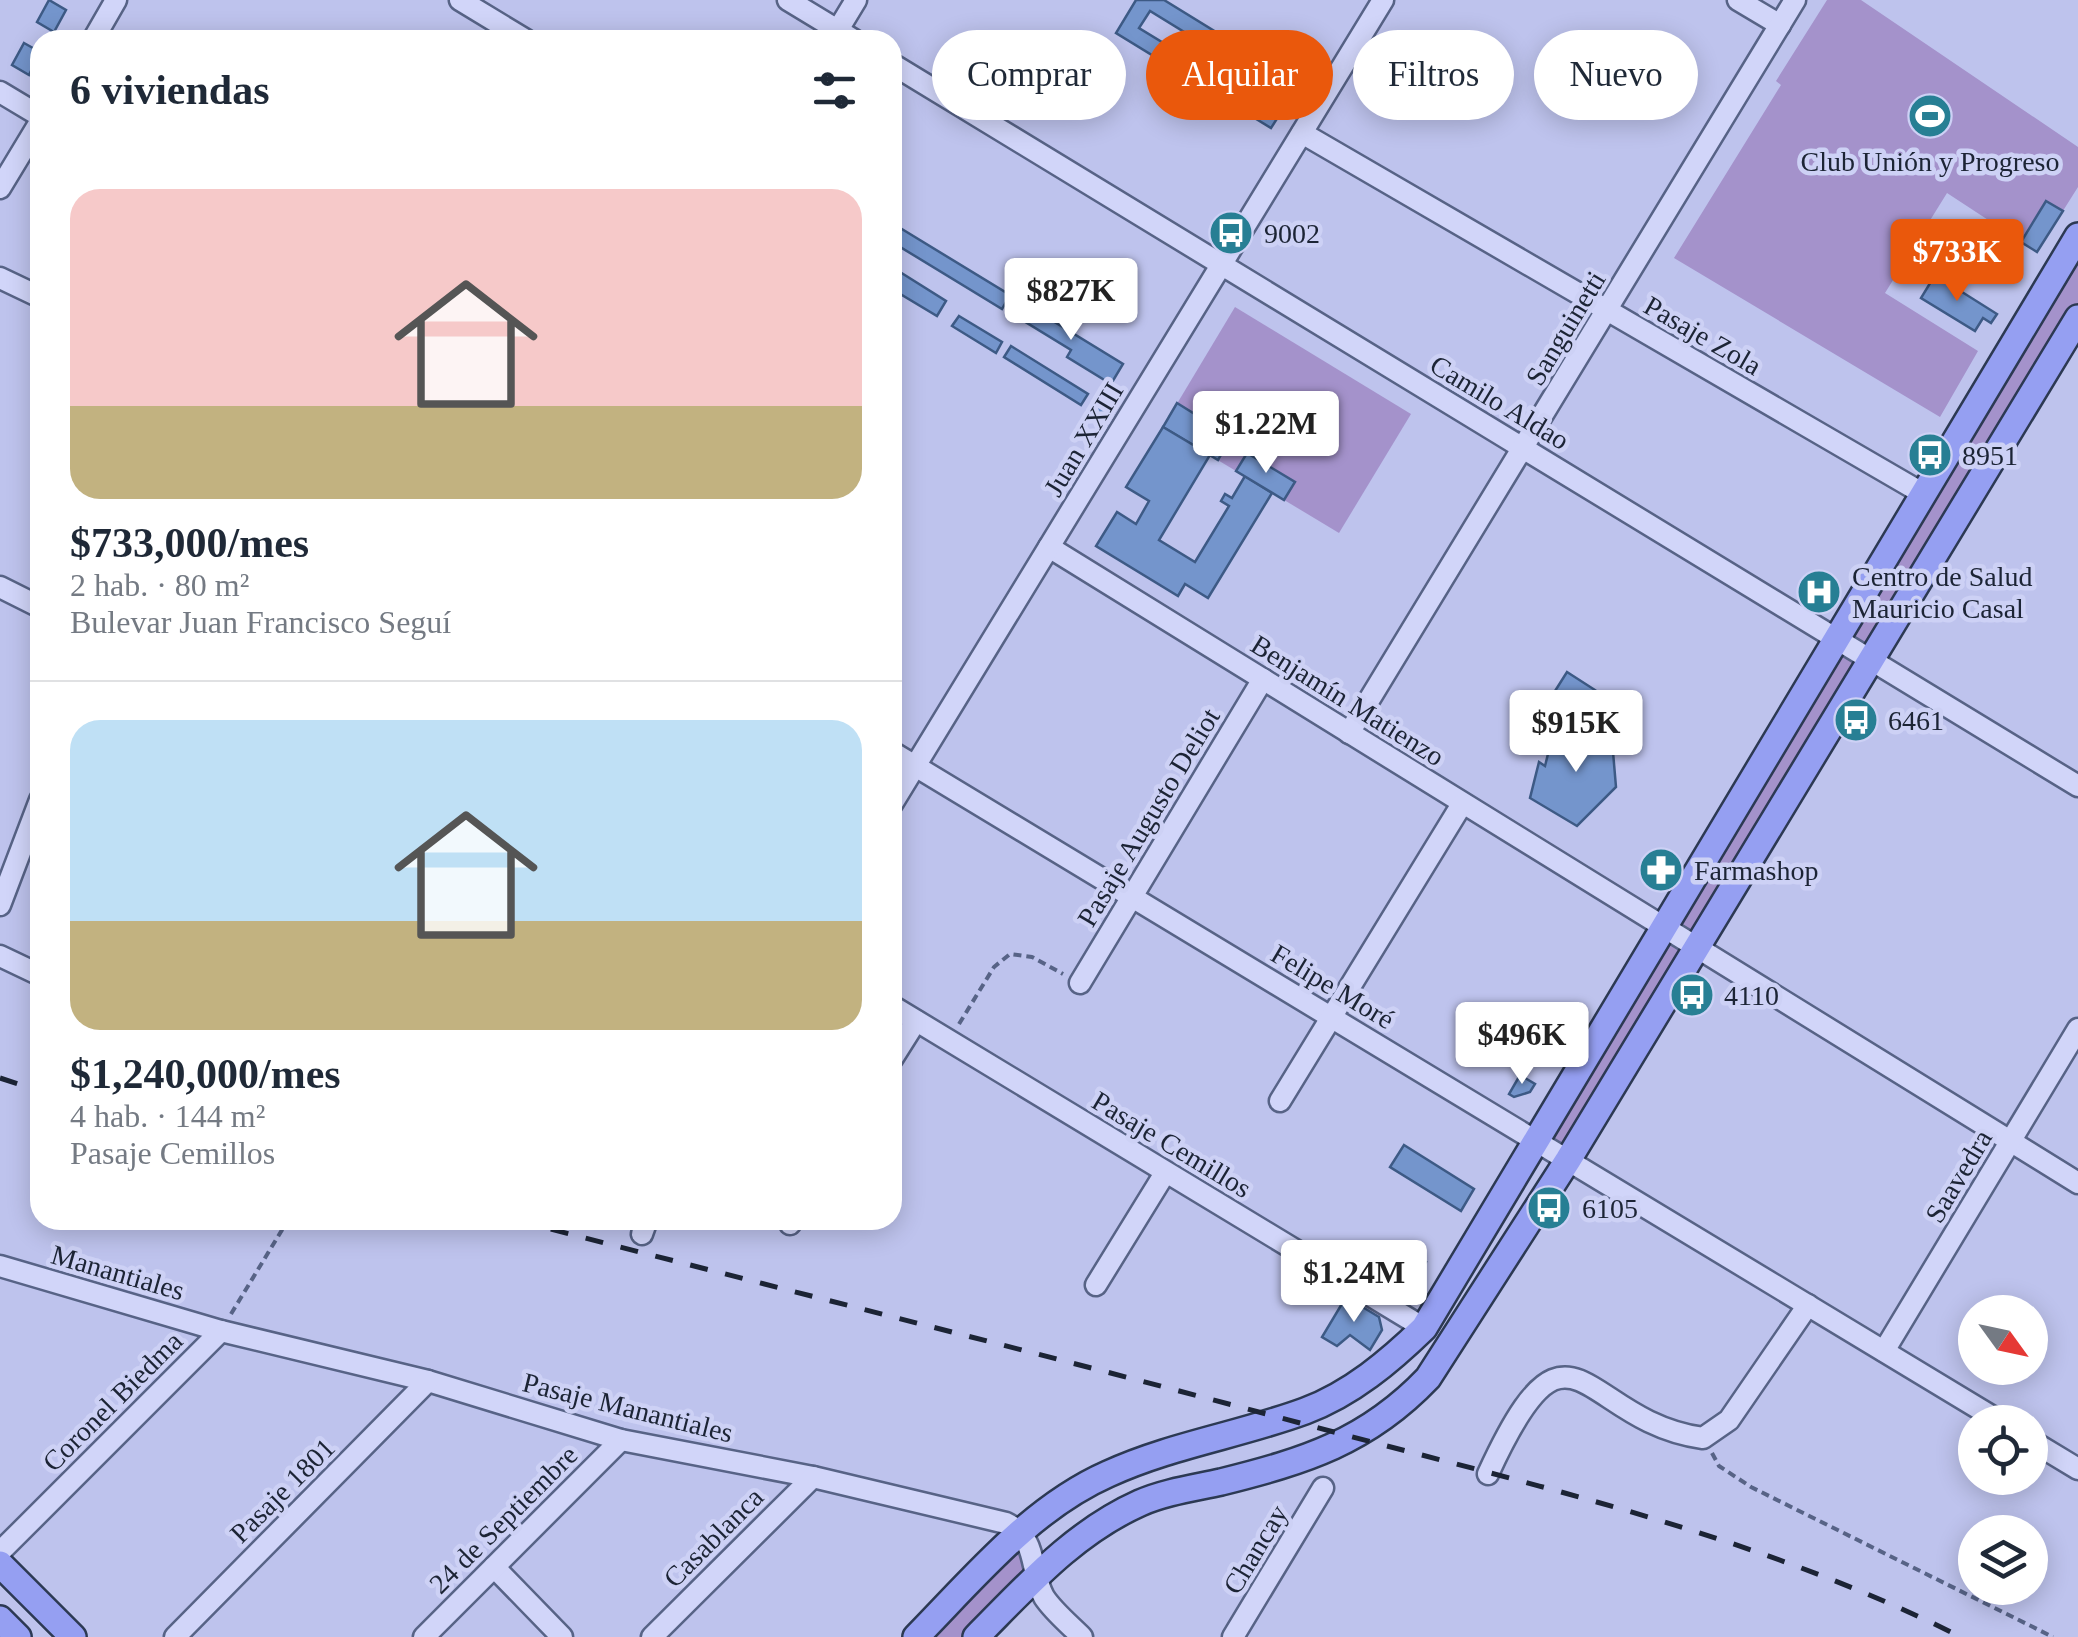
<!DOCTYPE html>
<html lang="es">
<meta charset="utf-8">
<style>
:root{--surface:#fff;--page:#f2f2f3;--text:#1f2937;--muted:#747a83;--line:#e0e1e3;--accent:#ea580c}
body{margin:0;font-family:"Times New Roman",serif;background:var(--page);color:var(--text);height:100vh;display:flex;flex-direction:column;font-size:38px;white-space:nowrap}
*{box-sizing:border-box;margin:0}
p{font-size:32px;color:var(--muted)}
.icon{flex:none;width:55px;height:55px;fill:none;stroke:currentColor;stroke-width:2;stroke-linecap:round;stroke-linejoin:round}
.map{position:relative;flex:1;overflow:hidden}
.side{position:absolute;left:30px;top:30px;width:872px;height:1200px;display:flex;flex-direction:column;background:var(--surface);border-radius:30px;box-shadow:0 5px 25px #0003}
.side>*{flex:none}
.top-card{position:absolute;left:932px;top:30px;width:950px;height:90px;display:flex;gap:20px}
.needle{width:65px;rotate:123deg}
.controls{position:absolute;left:1958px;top:1295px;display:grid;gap:20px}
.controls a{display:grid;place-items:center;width:90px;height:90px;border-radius:50%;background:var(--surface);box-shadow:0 5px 25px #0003;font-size:50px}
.price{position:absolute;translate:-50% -85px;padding:0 22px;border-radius:10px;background:#fff;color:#222;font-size:32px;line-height:65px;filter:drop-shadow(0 2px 5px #0008)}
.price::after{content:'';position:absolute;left:50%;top:60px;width:30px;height:22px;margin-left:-15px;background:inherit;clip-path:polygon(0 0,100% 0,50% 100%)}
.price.current{background:var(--accent);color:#fff}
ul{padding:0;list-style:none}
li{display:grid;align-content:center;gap:20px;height:530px;padding:0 40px}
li+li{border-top:2px solid var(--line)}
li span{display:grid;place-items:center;height:310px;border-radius:30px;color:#555}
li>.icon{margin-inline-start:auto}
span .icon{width:180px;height:180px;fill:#fffc;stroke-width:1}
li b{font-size:42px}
h2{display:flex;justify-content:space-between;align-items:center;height:120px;padding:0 40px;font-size:42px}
.pill{padding:0 35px;border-radius:45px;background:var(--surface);box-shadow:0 5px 25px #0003;font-size:35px;line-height:90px}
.pill.current{background:var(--accent);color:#fff}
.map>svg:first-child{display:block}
</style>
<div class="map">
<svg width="2078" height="1637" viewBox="0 0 2078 1637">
<rect width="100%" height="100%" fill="#bec3ed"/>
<g fill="#a492cb">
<polygon points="1827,0 1861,0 2078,147 2078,187 2037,252 1947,193 1885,293 1978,351 1940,417 1674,258 1781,85 1776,81"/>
<polygon points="2078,236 2078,318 1568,1160 1537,1140"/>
<polygon points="1235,307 1411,414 1339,533 1163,427"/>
<polygon points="1021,1532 1034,1559 976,1637 916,1637"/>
</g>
<g fill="#7495cc" stroke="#3d5a85" stroke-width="2.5">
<polygon points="49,0 66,10 54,32 37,22"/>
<polygon points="1136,0 1164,0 1294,80 1285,94 1150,11 1139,28 1280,114 1271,128 1116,33"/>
<polygon points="24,43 40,52 29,75 12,65"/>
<polygon points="2046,201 2063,211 2037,252 2021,242"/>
<polygon points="892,223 1010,295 1002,309 892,242"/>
<polygon points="892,267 946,301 937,316 892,289"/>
<polygon points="1935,275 1997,314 1991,323 1983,318 1975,331 1921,298"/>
<polygon points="1017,299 1123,364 1111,384 1067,357 1071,350 1009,312"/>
<polygon points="959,316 1002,342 996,353 952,326"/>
<polygon points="1011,346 1088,394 1081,405 1004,357"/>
<polygon points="1101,396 1118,406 1109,421 1091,411"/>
<polygon points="1177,403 1201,418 1195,428 1226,446 1218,460 1163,427"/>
<polygon points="1163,427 1210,455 1159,540 1195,562 1229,506 1221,501 1225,494 1232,498 1245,476 1272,493 1208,598 1185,584 1178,596 1096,546 1117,512 1136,524 1149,501 1126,487"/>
<polygon points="1247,453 1295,482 1284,500 1236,471"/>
<polygon points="1567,672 1595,690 1564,738 1536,721"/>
<polygon points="1591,727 1604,730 1612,740 1616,787 1577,826 1530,798 1539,762 1545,766 1550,746"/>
<polygon points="1520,1075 1535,1084 1530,1092 1514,1097 1509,1094"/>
<polygon points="1404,1145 1474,1189 1461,1211 1390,1167"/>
<polygon points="1395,1244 1426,1262 1412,1287 1397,1291 1375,1279"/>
<polygon points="1346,1297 1379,1317 1382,1330 1370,1350 1350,1335 1337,1346 1322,1337"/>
</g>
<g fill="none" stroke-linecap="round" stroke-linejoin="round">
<defs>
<g id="minor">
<polyline points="460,0 526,40"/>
<polyline points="788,0 854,40"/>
<polyline points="1738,0 1780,25"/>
<polyline points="833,38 856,0"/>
<polyline points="93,40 116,0"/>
<polyline points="892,64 2078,786"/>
<polyline points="0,92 40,116"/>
<polyline points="1302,133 1922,493"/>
<polyline points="0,188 40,122"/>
<polyline points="0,278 40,297"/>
<polyline points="1049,547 2078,1183"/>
<polyline points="0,587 40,607"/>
<polyline points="1349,733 1795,0"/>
<polyline points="892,752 2001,1422"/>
<polyline points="892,804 1383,0"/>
<polyline points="0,905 40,800"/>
<polyline points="0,956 40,975"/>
<polyline points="1080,983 1263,679"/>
<polyline points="892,1006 1424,1328"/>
<polyline points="892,1059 916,1021"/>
<polyline points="1280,1101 1462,804"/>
<polyline points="790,1224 793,1220"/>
<polyline points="642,1234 647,1220"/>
<path d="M0,1266L221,1331L428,1381L621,1440L813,1477L1006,1523C1039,1539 1029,1570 1044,1597C1053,1611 1070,1625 1082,1637"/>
<polyline points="1096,1285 1165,1173"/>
<polyline points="1884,1351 2078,1029"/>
<polyline points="2030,1440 2078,1469"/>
<path d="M1488,1474C1572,1291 1580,1421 1703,1438L1729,1420L1808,1305"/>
<polyline points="0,1552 221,1331"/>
<polyline points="494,1567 562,1637"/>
<polyline points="175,1637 428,1381"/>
<polyline points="424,1637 621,1440"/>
<polyline points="652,1637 813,1477"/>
<polyline points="1233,1637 1323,1488"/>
</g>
<g id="major">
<polyline points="0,1564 73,1637"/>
<polyline points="0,1619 18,1637"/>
<path d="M916,1637C974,1578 1031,1508 1108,1474C1171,1445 1240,1435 1305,1411C1351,1394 1390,1361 1424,1328L2078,236"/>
<path d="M976,1637C1027,1586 1073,1533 1140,1503C1165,1492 1194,1488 1221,1482C1305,1461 1367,1442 1428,1378L1568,1160L2078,318"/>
</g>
</defs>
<use href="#minor" stroke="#576386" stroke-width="25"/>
<use href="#major" stroke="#2c3953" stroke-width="30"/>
<g stroke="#576386" stroke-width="4" stroke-dasharray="8 5" stroke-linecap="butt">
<polyline points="959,1024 994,967 1010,954 1032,957 1063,974"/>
<polyline points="231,1314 288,1220"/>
<polyline points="1712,1453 1719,1466 1751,1487 2053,1637"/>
</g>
<use href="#minor" stroke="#d1d5f9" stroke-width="20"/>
<use href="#major" stroke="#959ff2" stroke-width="25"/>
<g stroke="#1c2435" stroke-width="5" stroke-dasharray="18 18" stroke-linecap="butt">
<polyline points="0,1078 40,1091"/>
<path d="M516,1220C777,1288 1039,1353 1300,1423C1523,1483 1754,1533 1961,1637"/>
</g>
</g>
<defs>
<symbol id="stadium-disc" viewBox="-11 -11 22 22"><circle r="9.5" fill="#277f94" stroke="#cdd1f5"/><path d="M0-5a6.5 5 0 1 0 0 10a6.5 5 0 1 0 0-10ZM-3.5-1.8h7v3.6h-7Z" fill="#fff"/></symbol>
<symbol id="bus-disc" viewBox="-11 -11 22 22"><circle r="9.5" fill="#277f94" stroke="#cdd1f5"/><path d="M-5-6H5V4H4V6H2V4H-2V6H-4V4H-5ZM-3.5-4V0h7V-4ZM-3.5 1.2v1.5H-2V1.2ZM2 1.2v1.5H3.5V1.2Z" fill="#fff"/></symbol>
<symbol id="hospital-disc" viewBox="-11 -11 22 22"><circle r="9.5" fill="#277f94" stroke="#cdd1f5"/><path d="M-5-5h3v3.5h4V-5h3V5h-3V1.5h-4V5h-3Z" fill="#fff"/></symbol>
<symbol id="pharmacy-disc" viewBox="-11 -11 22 22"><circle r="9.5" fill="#277f94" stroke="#cdd1f5"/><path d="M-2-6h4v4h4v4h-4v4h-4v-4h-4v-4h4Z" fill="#fff"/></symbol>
</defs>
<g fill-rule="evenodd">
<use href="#stadium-disc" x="1905" y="91" width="50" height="50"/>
<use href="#bus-disc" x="1206" y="208" width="50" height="50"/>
<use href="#bus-disc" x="1905" y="430" width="50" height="50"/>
<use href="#hospital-disc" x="1794" y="567" width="50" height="50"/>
<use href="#bus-disc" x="1831" y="695" width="50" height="50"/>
<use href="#pharmacy-disc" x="1636" y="845" width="50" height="50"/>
<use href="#bus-disc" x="1667" y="970" width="50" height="50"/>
<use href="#bus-disc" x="1524" y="1183" width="50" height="50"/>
</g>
<g text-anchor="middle" stroke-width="9" stroke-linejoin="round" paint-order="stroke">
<g font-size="28" fill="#1c2435" stroke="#cdd1f5" text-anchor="start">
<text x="1930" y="171" text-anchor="middle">Club Unión y Progreso</text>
<text x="1264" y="243">9002</text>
<text x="1962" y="465">8951</text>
<text x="1852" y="586">Centro de Salud<tspan x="1852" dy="32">Mauricio Casal</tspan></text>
<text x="1888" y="730">6461</text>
<text x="1694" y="880">Farmashop</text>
<text x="1724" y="1005">4110</text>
<text x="1582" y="1218">6105</text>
</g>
<g font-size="28" fill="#1c2435" stroke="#cdd1f5">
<text transform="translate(1565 328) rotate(-59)" y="10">Sanguinetti</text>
<text transform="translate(1703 335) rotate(30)" y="10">Pasaje Zola</text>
<text transform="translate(1500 402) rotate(31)" y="10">Camilo Aldao</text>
<text transform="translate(1083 439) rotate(-59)" y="10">Juan XXIII</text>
<text transform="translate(1348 700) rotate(32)" y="10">Benjamín Matienzo</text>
<text transform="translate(1148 817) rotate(-59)" y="10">Pasaje Augusto Deliot</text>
<text transform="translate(1333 986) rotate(31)" y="10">Felipe Moré</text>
<text transform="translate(1172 1144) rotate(31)" y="10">Pasaje Cemillos</text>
<text transform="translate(1958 1176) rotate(-59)" y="10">Saavedra</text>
<text transform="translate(118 1272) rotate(16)" y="10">Manantiales</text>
<text transform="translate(112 1401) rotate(-45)" y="10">Coronel Biedma</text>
<text transform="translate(628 1407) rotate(14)" y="10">Pasaje Manantiales</text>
<text transform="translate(282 1490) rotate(-45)" y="10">Pasaje 1801</text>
<text transform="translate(503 1519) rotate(-45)" y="10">24 de Septiembre</text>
<text transform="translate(713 1537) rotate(-45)" y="10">Casablanca</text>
<text transform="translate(1255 1549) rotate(-59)" y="10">Chancay</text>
</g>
</g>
</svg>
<div class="controls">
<a><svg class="needle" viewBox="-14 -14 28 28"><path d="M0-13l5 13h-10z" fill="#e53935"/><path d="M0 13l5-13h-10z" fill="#747a83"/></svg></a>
<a><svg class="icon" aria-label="locate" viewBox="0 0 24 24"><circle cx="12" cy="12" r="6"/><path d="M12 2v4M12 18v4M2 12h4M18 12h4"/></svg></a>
<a><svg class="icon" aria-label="layers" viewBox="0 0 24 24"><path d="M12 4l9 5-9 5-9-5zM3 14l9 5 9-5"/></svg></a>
</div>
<b class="price current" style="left:1957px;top:304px">$733K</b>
<b class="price" style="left:1071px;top:343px">$827K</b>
<b class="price" style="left:1266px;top:476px">$1.22M</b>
<b class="price" style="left:1576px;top:775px">$915K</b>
<b class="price" style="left:1522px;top:1087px">$496K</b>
<b class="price" style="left:1354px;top:1325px">$1.24M</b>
<div class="top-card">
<a class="pill">Comprar</a>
<a class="pill current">Alquilar</a>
<a class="pill">Filtros</a>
<a class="pill">Nuevo</a>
</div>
<section class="side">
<h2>6 viviendas<svg class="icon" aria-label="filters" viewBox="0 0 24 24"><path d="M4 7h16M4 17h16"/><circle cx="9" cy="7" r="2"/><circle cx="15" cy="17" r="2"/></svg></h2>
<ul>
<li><span style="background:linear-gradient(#f6c9c9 70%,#c2b280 0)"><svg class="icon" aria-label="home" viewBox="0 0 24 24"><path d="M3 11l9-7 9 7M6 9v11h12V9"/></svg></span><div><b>$733,000/mes</b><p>2 hab. · 80 m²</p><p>Bulevar Juan Francisco Seguí</p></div></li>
<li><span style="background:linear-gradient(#bfe0f5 65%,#c2b280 0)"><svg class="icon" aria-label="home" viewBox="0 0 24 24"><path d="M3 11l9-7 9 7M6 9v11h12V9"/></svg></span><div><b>$1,240,000/mes</b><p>4 hab. · 144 m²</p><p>Pasaje Cemillos</p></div></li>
</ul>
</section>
</div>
